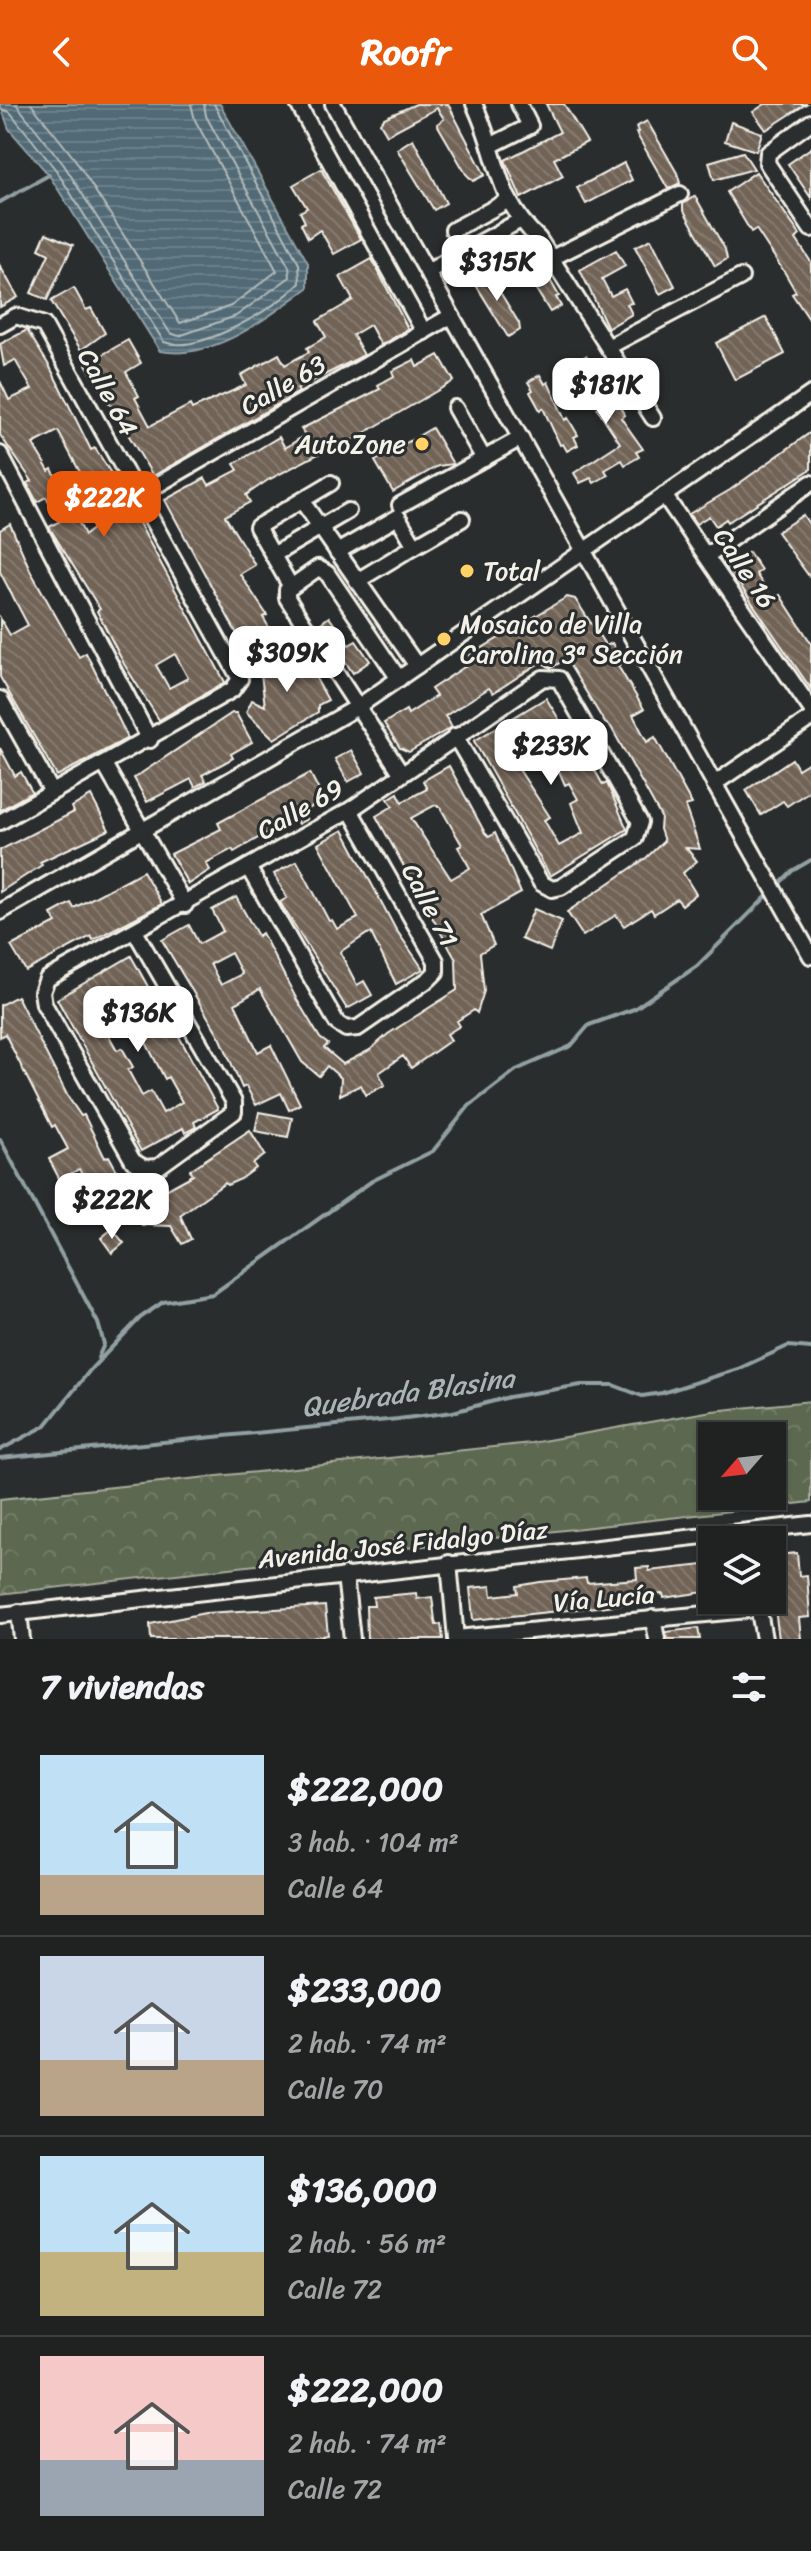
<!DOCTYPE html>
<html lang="es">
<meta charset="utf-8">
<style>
:root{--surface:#202222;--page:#2d2f2f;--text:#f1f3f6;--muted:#a2a4a5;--line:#3d3f40;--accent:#ea580c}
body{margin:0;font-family:Sriracha,sans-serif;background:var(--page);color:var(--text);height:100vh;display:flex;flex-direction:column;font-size:30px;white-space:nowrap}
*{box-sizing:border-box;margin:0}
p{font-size:26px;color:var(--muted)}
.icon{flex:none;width:44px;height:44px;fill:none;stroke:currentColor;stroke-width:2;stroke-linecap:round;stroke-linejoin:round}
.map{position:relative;height:1535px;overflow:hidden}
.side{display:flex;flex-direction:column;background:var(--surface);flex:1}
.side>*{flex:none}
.needle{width:52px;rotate:242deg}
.buttons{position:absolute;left:698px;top:1318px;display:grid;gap:16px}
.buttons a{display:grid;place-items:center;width:88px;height:88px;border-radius:0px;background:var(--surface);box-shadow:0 2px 6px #0004,0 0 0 2px var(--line);font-size:40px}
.price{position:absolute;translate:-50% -68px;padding:0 18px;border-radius:16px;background:#fff;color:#222;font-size:26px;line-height:52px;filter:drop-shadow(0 2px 4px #0008)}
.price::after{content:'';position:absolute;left:50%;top:48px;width:24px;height:18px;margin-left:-12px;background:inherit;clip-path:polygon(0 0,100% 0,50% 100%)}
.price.on{background:var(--accent);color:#fff}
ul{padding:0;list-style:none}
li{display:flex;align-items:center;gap:24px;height:200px;padding:0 40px}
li+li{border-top:2px solid var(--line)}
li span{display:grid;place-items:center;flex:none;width:224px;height:160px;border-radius:0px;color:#555}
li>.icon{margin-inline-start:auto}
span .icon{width:96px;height:96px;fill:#fffc;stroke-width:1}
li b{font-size:34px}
h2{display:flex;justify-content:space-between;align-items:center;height:96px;padding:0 40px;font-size:34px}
header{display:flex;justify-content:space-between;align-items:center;height:104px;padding:0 40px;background:var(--accent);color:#fff;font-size:36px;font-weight:700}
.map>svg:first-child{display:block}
</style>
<header><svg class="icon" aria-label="back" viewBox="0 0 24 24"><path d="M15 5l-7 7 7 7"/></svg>Roofr<svg class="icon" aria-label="search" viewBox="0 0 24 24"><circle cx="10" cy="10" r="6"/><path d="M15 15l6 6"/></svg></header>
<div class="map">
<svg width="811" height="1535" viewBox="0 0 811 1535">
<defs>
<pattern id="park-crowns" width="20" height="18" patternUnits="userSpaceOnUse" patternTransform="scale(2)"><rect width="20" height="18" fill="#5b6850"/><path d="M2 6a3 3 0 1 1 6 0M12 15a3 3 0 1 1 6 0" fill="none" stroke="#737e69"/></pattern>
<pattern id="water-rules" width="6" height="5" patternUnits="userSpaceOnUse" patternTransform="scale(2)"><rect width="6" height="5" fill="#516a76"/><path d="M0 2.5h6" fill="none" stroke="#6b808a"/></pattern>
<pattern id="building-back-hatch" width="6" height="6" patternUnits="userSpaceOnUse" patternTransform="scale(2)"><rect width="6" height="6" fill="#716357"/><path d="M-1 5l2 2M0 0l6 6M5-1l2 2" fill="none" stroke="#867a6f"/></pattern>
</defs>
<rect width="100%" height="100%" fill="#2a2d2e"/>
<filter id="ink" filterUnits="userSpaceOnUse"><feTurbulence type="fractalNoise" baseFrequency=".0125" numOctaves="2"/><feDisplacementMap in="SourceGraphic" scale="16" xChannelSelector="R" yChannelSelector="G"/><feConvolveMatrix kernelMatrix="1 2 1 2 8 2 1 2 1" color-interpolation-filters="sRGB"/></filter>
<g filter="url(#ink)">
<path fill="url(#park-crowns)" stroke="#a8ac9c" stroke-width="2" fill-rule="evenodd" d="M811,1297V1398L0,1490V1395L531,1339L712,1307ZM712,1332H772V1392H712Z"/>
<path fill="url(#water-rules)" stroke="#92a0a4" stroke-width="2" d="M0,0H220L308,159V184C266,214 214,257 160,247L49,71L9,25Z"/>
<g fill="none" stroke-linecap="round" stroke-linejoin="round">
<g stroke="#b3bbba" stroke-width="2">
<polyline points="16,0 64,61 170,229 179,232 236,212 290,173 289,163 206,12 204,0"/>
<polyline points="31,0 74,54 180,219 231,202 277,167 195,16 191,0"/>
<path d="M0,5L10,8L56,66L164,238C199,251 276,204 300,179L299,160L214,0"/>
</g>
<g stroke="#92a0a4" stroke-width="4">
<polyline points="0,98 49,71"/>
<polyline points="0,1035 98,1219 104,1240 98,1254"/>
<polyline points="0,1346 45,1322 91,1265 140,1214 163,1198 213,1190 372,1077 433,1047 469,1002 516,966 571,942 589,921 634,905 697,862 792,767 811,756"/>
<polyline points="0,1354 398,1315 453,1308 509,1293 581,1281 613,1281 642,1292 662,1289 738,1265 788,1242 811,1244"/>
</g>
</g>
<g fill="url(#building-back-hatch)" stroke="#f4f1e8" stroke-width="2" fill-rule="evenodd">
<polygon points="416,0 448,0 485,71 473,77 466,70 437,20 444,15 437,4 387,31 380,19 384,14"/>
<polygon points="546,0 564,0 587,38 554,55 563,72 521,94 505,56 560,28"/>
<polygon points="765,0 806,0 766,26 753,8"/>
<polygon points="647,17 677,69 680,79 668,85 636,29 638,28 636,23"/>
<polygon points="731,18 762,29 756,47 725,37"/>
<polygon points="413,35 446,99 434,106 397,45"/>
<polygon points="811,44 811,94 788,60"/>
<polygon points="743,48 754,65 714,76 709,58"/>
<polygon points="624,59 632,76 586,100 577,84"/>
<polygon points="321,65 361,135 334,150 320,126 308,134 301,120 305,118 300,108 307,104 293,81"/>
<polygon points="756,68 800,131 796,135 811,158 811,218 792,190 796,188 785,169 756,125 751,128 727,88"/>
<polygon points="695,92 725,145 727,155 715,162 683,105 683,100"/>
<polygon points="46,129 73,141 47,196 31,189 49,150 39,145"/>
<polygon points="651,135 675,182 660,190 635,143"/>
<polygon points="527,141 529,145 532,144 559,192 556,193 561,202 550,208 516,153 515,147"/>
<polygon points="616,146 625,162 602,175 611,192 625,185 632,199 627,200 632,210 608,224 580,166"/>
<polygon points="372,155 408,225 381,241 370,221 353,231 364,251 297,285 299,288 153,372 86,260 128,236 141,259 126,268 139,292 135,294 150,322 190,301 192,305 246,281 241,271 279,250 285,261 309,248 307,244 326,233 317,217 353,196 340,173"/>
<polygon points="0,162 18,193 0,203"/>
<polygon points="485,164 519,219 520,226 508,233 476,181 473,171"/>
<polygon points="74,184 86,206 91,204 105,229 81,246 51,197"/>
<polygon points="766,213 785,250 735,276 716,239"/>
<path d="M27,226L50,263L91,346L95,344L119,382L225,578L159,616L124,560L97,507L100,505L49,423L60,417L46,393L37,398L27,379L32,377L0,331V277L9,296L32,285L15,256L4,262L0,240ZM58,327L105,415L85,431L52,365L49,367L33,340ZM175,550L188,574L169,584L156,561Z"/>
<polygon points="439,251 454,277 347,339 345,336 268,376 246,391 250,398 225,412 255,461 240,470 267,511 263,513 276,536 251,549 239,528 237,530 165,396 205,374 209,381 238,366 234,360 279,333 285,344 305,331 301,325 380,285 378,281 394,272 392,267 414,256 417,263"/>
<polygon points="586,252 591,260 595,258 604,276 601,278 611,296 615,294 625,311 621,314 643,345 636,348 639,353 625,361 622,356 605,366 608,371 594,379 591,374 580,379 574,369 620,339 597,304 600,303 590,284 586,286 576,268 580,267 575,258"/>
<polygon points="540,271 545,280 548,278 565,316 568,314 578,331 574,333 578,341 567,347 563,340 560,341 543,304 540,306 530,288 533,286 528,278"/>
<polygon points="432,324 453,360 438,362 393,388 375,357"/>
<polygon points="811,328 811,365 728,418 726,415 716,422 709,412 696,420 689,410 730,386"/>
<polygon points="803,411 811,423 811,475 777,428"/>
<polygon points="10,420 31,468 79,553 86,549 128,634 57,672 0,573 0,514 10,531 28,521 0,468 0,426"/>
<polygon points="749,448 761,466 756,470 773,496 780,491 811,539 811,585 727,462"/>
<polygon points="567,493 575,495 606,542 612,539 623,559 618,562 644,605 633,611 647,638 655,633 692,700 685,702 700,745 686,744 697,757 683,769 696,790 682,801 677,795 654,810 651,805 624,822 616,811 583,832 567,808 646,754 664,737 660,725 661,713 611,623 605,619 566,555 551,564 541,558 493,589 489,584 445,612 452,623 409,648 400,644 384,619 406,606 408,610 436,592 431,585 472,558 469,552"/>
<polygon points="329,513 349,541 356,537 370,557 353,569 342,553 339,555 317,522"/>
<polygon points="308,550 309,560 313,560 314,571 328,596 318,601 318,608 274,635 246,608 252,596 265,602 259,554"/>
<path d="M546,594L588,663L592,661L603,681L607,679L627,725L550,772L474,637ZM527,619L539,636L544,633L565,681L569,679L578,695L571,699L583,729L559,742L544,716L550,713L507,647L512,645L504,631Z"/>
<polygon points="232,609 236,609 252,638 231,650 233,654 202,671 206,677 195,683 191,675 147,698 134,674"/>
<polygon points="0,644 15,672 21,668 32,688 0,706"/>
<polygon points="351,646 364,669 348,678 335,655"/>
<polygon points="792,655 798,665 811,657 811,686 787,702 783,697 761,711 746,686"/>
<path d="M449,662L485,729L489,733L495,729L521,789L481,811L494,841L480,849L484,887L477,909L474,906L457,917L460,922L447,930L451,936L411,964L403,952L379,969L385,981L366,991L361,981L340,991L341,974L327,962L319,972L302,958L260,885L235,900L258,948L271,941L300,1000L289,1006L281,989L256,1001L246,982L242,984L221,935L162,836L189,821L199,840L223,827L212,806L236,793L258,832L262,829L297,896L320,934L328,940L324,944L343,960L370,946L388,930L457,886L456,856L376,712L393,702L388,695L398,689L402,698L427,685L423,677ZM435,701L440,703L462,741L458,743L470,764L451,775L411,714ZM231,849L242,870L221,881L210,860Z"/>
<polygon points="310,669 324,696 303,708 307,715 298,720 294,713 234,748 232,745 206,759 210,766 188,780 171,750 221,725 218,719"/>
<polygon points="91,692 109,726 40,758 42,761 0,788 0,746 74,708 72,703"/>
<polygon points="343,726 395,824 423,865 396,880 371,829 367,830 340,848 357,881 364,877 372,891 347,905 284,805 280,798 287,794 274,770 297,757 329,817 332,816 337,825 358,814 318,740"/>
<polygon points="143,767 162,800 93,836 91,832 26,867 11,842 56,819 51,810 71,799 74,804"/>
<polygon points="534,805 562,817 550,847 521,835"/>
<path d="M131,852L156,897L159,895L218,1005L194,1018L196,1023L185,1029L183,1024L141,1047L57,895ZM114,883L145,930L142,931L165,975L168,973L182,998L163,1009L151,987L142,992L128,966L133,963L122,944L117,946L103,921L111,916L97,892Z"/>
<polygon points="17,892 68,993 81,1012 84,1011 105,1054 109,1052 120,1072 141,1094 110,1123 92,1102 97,1097 79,1065 60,1076 49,1055 68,1045 55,1021 52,1023 5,930 0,933 0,901"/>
<polygon points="259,1008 292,1014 288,1033 255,1027"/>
<polygon points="250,1026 265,1051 253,1060 256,1064 241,1075 227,1081 225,1079 180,1111 191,1135 182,1140 171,1122 142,1121 146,1080 157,1078 162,1088 193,1071 190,1066"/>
<polygon points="112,1125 124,1139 112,1149 101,1134"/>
<polygon points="797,1449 799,1472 807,1471 810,1513 799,1514 801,1535 779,1535 772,1483 772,1475 778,1474 776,1451"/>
<polygon points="712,1460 712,1487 664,1494 663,1490 636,1492 637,1498 616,1501 473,1516 470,1484 491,1482 492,1492 518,1489 517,1482 540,1478 586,1474 587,1479 637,1475 636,1464 649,1463 649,1467"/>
<polygon points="416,1489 417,1495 432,1493 435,1516 436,1521 441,1520 443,1535 367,1535 366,1502 374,1502 373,1493"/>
<polygon points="325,1502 328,1531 306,1535 151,1535 150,1520 205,1509"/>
<polygon points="698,1524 700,1535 667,1535 666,1528"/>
</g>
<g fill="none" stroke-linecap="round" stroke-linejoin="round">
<defs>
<g id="minor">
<polyline points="298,0 424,228"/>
<polyline points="333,0 811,852"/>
<path d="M474,0C499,51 494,94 539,135L653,314"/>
<polyline points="811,18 768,49 767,59 811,125"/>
<polyline points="490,42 530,22 519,0"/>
<polyline points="453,126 509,96"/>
<polyline points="552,154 680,90"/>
<polyline points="427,168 519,117"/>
<polyline points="0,221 16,212 44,221 240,575 232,586 0,718"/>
<polyline points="608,243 741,173"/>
<polyline points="455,304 484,355"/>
<polyline points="0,350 150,636"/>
<polyline points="664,391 811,605"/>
<polyline points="138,392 451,212"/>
<polyline points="302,397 417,562"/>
<polyline points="400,401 521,334"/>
<polyline points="415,442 462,415"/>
<polyline points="337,448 398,413 415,442 357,477"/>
<polyline points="273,451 348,407"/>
<polyline points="708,451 811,379"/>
<polyline points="291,483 257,423 331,379"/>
<polyline points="399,575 327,469 318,464 287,486 287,494 401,669"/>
<polyline points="0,595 52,688"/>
<polyline points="104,660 185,801"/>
<polyline points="714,680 811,614"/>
<polyline points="248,763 337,919 346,925 358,924 429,875 436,868 436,857 350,706"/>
<polyline points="0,808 359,602 811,290"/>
<polyline points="136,829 234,998 234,1008 158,1063 144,1064 133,1057 44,900 42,888 47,875 350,706 543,574 559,575 640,718 635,734 561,783 552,785 541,779 455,632"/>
<polyline points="449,1459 456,1535"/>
<polyline points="345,1471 352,1535"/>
<polyline points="757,1496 764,1535"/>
<polyline points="19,1508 22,1535"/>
<polyline points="0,1511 811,1420"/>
<polyline points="653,1514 657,1535"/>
<polyline points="456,1534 758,1505"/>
</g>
</defs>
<use href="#minor" stroke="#f4f1e8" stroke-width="20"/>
<use href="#minor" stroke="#2a2d2e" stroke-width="14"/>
</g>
</g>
<g fill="#ffd166" stroke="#2a2d2e" stroke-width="3">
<circle cx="422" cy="340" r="8"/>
<circle cx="467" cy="467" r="8"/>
<circle cx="444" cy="535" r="8"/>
</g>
<g text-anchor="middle" stroke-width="6" stroke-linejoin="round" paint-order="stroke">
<g font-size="26" fill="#f4f1e8" stroke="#2a2d2e">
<text transform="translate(283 281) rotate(-30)" y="9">Calle 63</text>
<text transform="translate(108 288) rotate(61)" y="9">Calle 64</text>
<text transform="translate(745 464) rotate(56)" y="9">Calle 16</text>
<text transform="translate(300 705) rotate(-30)" y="9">Calle 69</text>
<text transform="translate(430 801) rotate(62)" y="9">Calle 71</text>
<text transform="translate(403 1440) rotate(-6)" y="9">Avenida José Fidalgo Díaz</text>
<text transform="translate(604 1494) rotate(-5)" y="9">Vía Lucía</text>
</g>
<g font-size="26" fill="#f4f1e8" stroke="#2a2d2e" text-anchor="start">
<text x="406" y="349" text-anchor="end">AutoZone</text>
<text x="483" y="476">Total</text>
<text x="460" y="529">Mosaico de Villa<tspan x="460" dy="30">Carolina 3ª Sección</tspan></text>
</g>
<g font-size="28" font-style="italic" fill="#abb4b5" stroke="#2a2d2e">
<text transform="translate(408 1288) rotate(-8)" y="10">Quebrada Blasina</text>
</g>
</g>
</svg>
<div class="buttons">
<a><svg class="needle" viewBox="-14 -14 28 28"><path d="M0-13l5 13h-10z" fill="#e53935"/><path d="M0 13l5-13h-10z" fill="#a2a4a5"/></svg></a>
<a><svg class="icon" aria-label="layers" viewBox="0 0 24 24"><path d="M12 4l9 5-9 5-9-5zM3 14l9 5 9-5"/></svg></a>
</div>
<b class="price" style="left:497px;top:199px">$315K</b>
<b class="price" style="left:606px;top:322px">$181K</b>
<b class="price on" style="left:104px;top:435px">$222K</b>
<b class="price" style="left:287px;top:590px">$309K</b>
<b class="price" style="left:551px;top:683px">$233K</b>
<b class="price" style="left:138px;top:950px">$136K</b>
<b class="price" style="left:112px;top:1137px">$222K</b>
</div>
<section class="side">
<h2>7 viviendas<svg class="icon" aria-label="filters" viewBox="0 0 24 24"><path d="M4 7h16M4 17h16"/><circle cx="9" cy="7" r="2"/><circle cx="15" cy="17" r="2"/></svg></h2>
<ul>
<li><span style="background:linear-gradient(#bfe0f5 75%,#b9a48a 0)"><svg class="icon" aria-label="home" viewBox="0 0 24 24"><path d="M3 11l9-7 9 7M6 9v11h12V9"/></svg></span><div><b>$222,000</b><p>3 hab. · 104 m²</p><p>Calle 64</p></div></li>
<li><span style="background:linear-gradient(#c9d6e8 65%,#b9a48a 0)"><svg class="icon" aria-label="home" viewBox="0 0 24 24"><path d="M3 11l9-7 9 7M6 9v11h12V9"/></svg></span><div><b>$233,000</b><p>2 hab. · 74 m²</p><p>Calle 70</p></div></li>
<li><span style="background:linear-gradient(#bfe0f5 60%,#c2b280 0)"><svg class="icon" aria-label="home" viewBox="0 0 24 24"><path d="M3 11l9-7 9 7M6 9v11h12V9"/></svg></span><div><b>$136,000</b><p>2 hab. · 56 m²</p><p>Calle 72</p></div></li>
<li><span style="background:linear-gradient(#f6c9c9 65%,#9aa5b1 0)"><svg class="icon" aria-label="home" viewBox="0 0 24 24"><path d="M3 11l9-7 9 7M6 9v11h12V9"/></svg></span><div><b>$222,000</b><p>2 hab. · 74 m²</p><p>Calle 72</p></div></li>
</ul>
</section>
